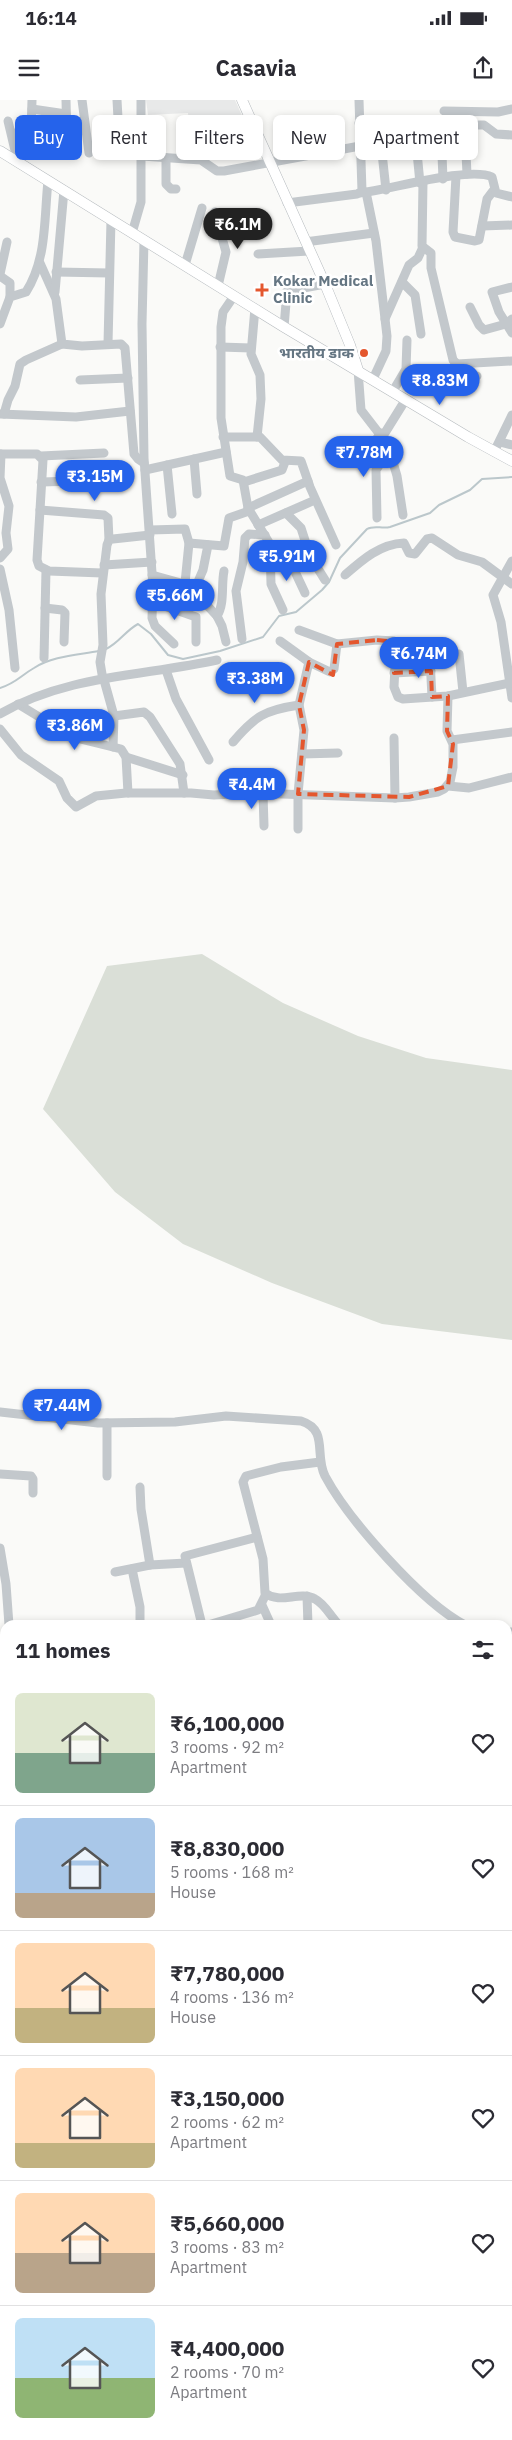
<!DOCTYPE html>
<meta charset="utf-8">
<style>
:root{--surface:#fff;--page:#f7f7f7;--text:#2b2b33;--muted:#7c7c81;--line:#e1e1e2;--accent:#2563eb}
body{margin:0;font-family:"IBM Plex Sans","Noto Sans Devanagari",sans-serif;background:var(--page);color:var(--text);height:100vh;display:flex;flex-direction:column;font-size:19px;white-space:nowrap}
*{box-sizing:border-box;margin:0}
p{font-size:16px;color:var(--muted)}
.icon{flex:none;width:28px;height:28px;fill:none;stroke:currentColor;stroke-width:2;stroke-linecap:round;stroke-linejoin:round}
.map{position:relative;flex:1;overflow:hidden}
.drawer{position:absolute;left:0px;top:1520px;width:512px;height:820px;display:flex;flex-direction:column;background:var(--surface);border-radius:15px 15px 0 0;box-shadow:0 2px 8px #0003}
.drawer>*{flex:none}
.banner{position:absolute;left:15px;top:15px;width:482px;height:45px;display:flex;gap:10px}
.price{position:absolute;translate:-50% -42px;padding:0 11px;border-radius:18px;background:var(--accent);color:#fff;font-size:16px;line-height:32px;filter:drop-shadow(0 1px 2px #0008)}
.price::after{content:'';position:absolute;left:50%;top:30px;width:15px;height:11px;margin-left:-8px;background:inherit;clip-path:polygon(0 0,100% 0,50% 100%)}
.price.current{background:#222;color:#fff}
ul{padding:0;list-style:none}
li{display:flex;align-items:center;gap:15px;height:125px;padding:0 15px}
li+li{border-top:1px solid var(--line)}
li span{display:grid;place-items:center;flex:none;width:140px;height:100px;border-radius:8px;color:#555}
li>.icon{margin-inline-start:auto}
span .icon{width:60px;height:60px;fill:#fffc;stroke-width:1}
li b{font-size:21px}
h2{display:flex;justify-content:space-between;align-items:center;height:60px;padding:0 15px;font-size:21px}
.chip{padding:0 18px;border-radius:8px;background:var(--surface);box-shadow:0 2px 8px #0003;font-size:18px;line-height:45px}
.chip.current{background:var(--accent);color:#fff}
.status{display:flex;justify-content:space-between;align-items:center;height:35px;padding:0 25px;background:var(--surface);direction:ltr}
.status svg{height:14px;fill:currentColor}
header{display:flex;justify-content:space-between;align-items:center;height:65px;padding:0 15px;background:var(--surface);font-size:22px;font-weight:700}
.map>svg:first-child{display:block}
</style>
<div class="status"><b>16:14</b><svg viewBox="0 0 49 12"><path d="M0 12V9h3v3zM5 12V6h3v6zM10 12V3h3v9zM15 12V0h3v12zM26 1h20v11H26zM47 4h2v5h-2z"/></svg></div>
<header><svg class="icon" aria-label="menu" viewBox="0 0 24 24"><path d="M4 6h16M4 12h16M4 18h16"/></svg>Casavia<svg class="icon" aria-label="share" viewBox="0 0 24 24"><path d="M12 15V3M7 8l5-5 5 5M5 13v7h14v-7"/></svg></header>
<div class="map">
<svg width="512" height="2340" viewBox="0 0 512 2340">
<rect width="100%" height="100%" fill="#fafaf8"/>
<polygon fill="#e8e9e9" points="146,0 235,0 252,38 190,38 188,13 148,15"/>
<polygon fill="#dadfd7" points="202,854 283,903 358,936 426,958 512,970 512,1240 382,1224 272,1183 183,1144 115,1092 43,1009 107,866"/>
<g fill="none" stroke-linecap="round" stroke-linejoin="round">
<g stroke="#bbc7cb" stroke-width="2">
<path d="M106,549C119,543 125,531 138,524L151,534L168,555L183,559L220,551L263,537L279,516L296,512L322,490L329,482L340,458L367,429C374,425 382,429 390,427L430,413L439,405L470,390L482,379L512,377"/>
<path d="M0,588C16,583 20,576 34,568C52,556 78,555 99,551"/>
</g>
<defs>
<g id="major">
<polyline points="242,0 325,184 350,245 358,270"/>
<polyline points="0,51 284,227 468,337 512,361"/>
</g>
</defs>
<use href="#major" stroke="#b5babe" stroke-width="11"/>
<g stroke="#c3c8cc" stroke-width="9">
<polyline points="66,0 67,42 74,47"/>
<polyline points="82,0 89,53"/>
<polyline points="117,0 119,36"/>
<polyline points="32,9 66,14"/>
<polyline points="444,11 498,12 512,9"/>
<polyline points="464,12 467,74"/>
<polyline points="8,21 18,63"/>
<polyline points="359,23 379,25 386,90"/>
<polyline points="464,25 484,25 496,34 512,35"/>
<polyline points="441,30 443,79"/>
<polyline points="415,32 420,83"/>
<polyline points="13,33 24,35 31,32 32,0"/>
<polyline points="142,56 201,60 217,71 224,71 360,46"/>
<polyline points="166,58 166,84 171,89 176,89"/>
<polyline points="456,76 453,132 455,137 475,141 479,140 487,99 493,91"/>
<polyline points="423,82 422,146 431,153 431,168 453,260 457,264 512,261"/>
<polyline points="366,92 376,141 387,236 386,251 373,279"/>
<path d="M360,93C389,90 469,66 492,77L496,93L512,97"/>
<polyline points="287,103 357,94 362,91 359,0"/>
<polyline points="215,112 215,128 222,138 226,152 218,186"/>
<polyline points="482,126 512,125"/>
<polyline points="132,133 141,102 141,0"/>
<polyline points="144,140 142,224 144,358 153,487 152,518 155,526 174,544"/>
<polyline points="305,142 374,133"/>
<polyline points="258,154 309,151"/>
<polyline points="40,163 56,199 62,244 82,246 121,244 125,248 134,354 138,359 144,363"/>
<polyline points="185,165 202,108"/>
<polyline points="56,172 109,173"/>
<polyline points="0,174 7,142"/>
<polyline points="0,176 10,183 10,197"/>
<polyline points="402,182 415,195 421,234"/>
<polyline points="512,187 492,192 499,212 512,233"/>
<polyline points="55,192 64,90"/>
<polyline points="234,196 223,212 221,227 221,318 230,376 243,380 248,408 270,444 271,484 283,510"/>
<polyline points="470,207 479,225 484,230 506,224 512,219"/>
<polyline points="255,208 251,254 260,275 261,299 257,337"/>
<polyline points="385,219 409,165 418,158 423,147"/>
<path d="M0,224L10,197L26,192C47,159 44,119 48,81"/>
<polyline points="284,227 287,191 325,184"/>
<polyline points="108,244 111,120"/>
<polyline points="220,247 251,248"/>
<polyline points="455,263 457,275 477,276"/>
<polyline points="358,270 361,310 388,345 397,376 403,415"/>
<polyline points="80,280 128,278"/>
<polyline points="393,291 406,269 407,240"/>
<polyline points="0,314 76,317 130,311"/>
<polyline points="4,314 8,300 15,286 20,264 26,260 62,244"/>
<polyline points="383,336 406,299"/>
<polyline points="223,337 260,337 282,360 301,361 310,387 336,445"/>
<polyline points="500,342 512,345"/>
<polyline points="494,352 512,315"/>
<polyline points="0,354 37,354 43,360 37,460 39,466 49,471 102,473"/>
<polyline points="41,356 104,353"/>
<polyline points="351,357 368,350 381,333"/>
<polyline points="194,359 197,394"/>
<polyline points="167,365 172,414"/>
<polyline points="145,370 226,352"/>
<polyline points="41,382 110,380"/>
<polyline points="244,382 282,370 285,362"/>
<polyline points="248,408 308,381"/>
<polyline points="40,410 104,415 108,418 109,440"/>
<polyline points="286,413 301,428 310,456 325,480"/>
<polyline points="377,418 376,370 390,349"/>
<polyline points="258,425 315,400"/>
<polyline points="150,430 185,429 189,443 185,483"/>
<polyline points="189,443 224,446 229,418 249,411"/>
<polyline points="0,458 8,449 6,433 9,406 0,378 1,354"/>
<polyline points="290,461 305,493"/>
<polyline points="512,461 493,495 501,522 512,598"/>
<polyline points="104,465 152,462"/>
<polyline points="271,468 309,454"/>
<polyline points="0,469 9,510 15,568"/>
<polyline points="152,475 188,485 217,516 222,526 226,542"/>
<path d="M345,475C362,460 380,444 404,443L409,453L415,454L427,439L432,438L458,455L482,462L512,484"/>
<polyline points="194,491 203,470 208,445"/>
<polyline points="153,502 196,517 196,542"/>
<polyline points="45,508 62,510 65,513 64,542"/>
<path d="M217,516C225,504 221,485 224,471"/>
<polyline points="299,530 337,544 377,540 394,541 396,545 394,587 398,597 403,599 448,596 510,583"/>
<polyline points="242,539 236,491 243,462 245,438 249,434 265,435"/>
<polyline points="280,541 309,562 330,572 334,569 337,544"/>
<polyline points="459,554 463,592"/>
<polyline points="44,558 46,470"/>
<polyline points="430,559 432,597"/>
<polyline points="166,570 176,599 209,660"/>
<polyline points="394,573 431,571"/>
<polyline points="103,580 100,562 103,545 101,494 107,445 109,440 113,439 150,435"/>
<polyline points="104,580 114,616 144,612 150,617 180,664 184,693"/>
<polyline points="18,604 72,637 121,649 126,657 128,693"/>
<path d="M0,614C66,575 144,576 217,560"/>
<polyline points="0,629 21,655 59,681 67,698 76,707 96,696 126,693 191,693 214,695 253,693 395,698 409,697 438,692 444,689 450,682 453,667 453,644 447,631 448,596"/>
<polyline points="394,638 395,698"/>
<polyline points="452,640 512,632"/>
<path d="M233,642C255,616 265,610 299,605"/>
<polyline points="113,647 114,616"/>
<polyline points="302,654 338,653"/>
<polyline points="126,657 183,675"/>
<polyline points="448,686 469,688 512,677"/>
<polyline points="263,694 264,726"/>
<polyline points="298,729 298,694 304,630 299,605 309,562"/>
<path d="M0,1312L98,1323L175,1322L226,1316L301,1321C329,1330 314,1354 325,1376C348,1419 422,1503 465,1525"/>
<path d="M320,1362L281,1367L246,1376L243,1382L263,1459L265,1493C281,1505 299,1490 315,1499C325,1504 331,1517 339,1525"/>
<polyline points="0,1374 31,1376 33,1379 33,1393"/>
<polyline points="107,1376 107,1323"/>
<polyline points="140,1387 141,1409 150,1465"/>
<polyline points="0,1448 6,1484 9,1525"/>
<polyline points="132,1469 140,1507 140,1525"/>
<polyline points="115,1472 150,1465 186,1463"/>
<polyline points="307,1496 308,1525"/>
<polyline points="262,1505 271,1525"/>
<polyline points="202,1525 185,1456 257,1437"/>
<polyline points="208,1525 258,1510 266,1494"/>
<polyline points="508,1532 512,1532"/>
<polyline points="0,1585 5,1585"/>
<polyline points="508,1603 512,1616"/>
<polyline points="0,1623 5,1622"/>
<polyline points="0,1669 5,1669"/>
<polyline points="508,1701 512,1698"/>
<polyline points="0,1763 3,1770 5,1789"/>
<polyline points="0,1830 5,1829"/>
<polyline points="0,1913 5,1913"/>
<polyline points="0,1967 5,1967"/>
<polyline points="508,1981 512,1980"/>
<polyline points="508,2006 512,2005"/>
<polyline points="508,2032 509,2035 512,2036"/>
<polyline points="508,2115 512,2115"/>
<polyline points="508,2205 512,2200"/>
<polyline points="508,2328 512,2328"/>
<polyline points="169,2340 169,2335"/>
<polyline points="209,2340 209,2335"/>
<polyline points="252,2340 252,2335"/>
<polyline points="335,2340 335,2335"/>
<polyline points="421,2340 424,2335"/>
</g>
<use href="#major" stroke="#fff" stroke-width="10"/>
</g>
<path fill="none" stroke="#e4572e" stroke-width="4" stroke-dasharray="10 6" stroke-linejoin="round" d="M377,540L395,542L394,573L431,571L432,597L448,596L447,631L453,644L448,686L409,697L298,694L304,630L299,605L309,562L333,575L337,544Z"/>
<g fill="#e4572e" stroke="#fff" stroke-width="2">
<path d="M259.5 182.5h5v5h5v5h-5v5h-5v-5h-5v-5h5z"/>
<circle cx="364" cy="253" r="5"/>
</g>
<g text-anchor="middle" stroke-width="5" stroke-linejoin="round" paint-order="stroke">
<g font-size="15" font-weight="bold" fill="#657683" stroke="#fff" text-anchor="start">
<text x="273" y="186">Kokar Medical<tspan x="273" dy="17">Clinic</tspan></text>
<text x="354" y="258" text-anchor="end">भारतीय डाक</text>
</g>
</g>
</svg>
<b class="price current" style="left:238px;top:150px">₹6.1M</b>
<b class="price" style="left:440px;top:306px">₹8.83M</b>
<b class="price" style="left:364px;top:378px">₹7.78M</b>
<b class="price" style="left:95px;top:402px">₹3.15M</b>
<b class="price" style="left:287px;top:482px">₹5.91M</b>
<b class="price" style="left:175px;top:521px">₹5.66M</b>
<b class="price" style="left:419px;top:579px">₹6.74M</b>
<b class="price" style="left:255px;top:604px">₹3.38M</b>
<b class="price" style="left:75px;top:651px">₹3.86M</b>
<b class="price" style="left:252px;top:710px">₹4.4M</b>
<b class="price" style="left:62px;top:1331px">₹7.44M</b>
<div class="banner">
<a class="chip current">Buy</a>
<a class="chip">Rent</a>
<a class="chip">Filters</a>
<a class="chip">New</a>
<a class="chip">Apartment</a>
</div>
<section class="drawer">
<h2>11 homes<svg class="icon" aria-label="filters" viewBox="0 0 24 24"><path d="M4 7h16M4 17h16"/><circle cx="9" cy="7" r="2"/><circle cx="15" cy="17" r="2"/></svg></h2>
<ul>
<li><span style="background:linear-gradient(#dfe7d0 60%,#7fa58c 0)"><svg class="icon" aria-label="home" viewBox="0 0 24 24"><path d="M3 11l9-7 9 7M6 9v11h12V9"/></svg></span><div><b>₹6,100,000</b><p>3 rooms · 92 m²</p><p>Apartment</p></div><svg class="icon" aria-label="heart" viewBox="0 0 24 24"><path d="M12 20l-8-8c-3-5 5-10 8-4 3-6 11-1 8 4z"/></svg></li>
<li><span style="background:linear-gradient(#a9c7e8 75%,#b9a48a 0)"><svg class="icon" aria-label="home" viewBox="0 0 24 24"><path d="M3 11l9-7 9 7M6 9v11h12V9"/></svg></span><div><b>₹8,830,000</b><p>5 rooms · 168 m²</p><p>House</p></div><svg class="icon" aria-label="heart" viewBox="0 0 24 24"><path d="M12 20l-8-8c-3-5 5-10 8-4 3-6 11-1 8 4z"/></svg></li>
<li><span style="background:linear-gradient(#ffd9b3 65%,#c2b280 0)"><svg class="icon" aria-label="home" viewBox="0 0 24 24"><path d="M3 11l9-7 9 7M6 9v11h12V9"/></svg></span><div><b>₹7,780,000</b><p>4 rooms · 136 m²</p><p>House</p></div><svg class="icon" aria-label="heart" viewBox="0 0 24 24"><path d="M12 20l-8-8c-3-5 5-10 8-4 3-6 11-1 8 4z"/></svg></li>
<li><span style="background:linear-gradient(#ffd9b3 75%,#c2b280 0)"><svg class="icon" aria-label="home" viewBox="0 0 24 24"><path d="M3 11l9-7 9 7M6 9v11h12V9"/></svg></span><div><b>₹3,150,000</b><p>2 rooms · 62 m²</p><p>Apartment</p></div><svg class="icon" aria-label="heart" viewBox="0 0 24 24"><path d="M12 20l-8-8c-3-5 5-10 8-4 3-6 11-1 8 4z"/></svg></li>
<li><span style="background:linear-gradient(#ffd9b3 60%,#b9a48a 0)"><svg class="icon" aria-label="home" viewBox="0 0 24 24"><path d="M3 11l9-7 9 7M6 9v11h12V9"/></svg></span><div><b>₹5,660,000</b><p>3 rooms · 83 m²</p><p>Apartment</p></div><svg class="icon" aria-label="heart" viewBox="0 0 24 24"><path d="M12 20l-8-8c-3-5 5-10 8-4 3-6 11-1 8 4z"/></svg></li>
<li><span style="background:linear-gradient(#bfe0f5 60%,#8fb573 0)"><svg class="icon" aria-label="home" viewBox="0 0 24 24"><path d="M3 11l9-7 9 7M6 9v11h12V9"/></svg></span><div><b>₹4,400,000</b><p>2 rooms · 70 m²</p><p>Apartment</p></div><svg class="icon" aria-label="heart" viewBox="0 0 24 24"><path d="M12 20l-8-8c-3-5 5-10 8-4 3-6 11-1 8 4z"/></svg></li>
</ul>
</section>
</div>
